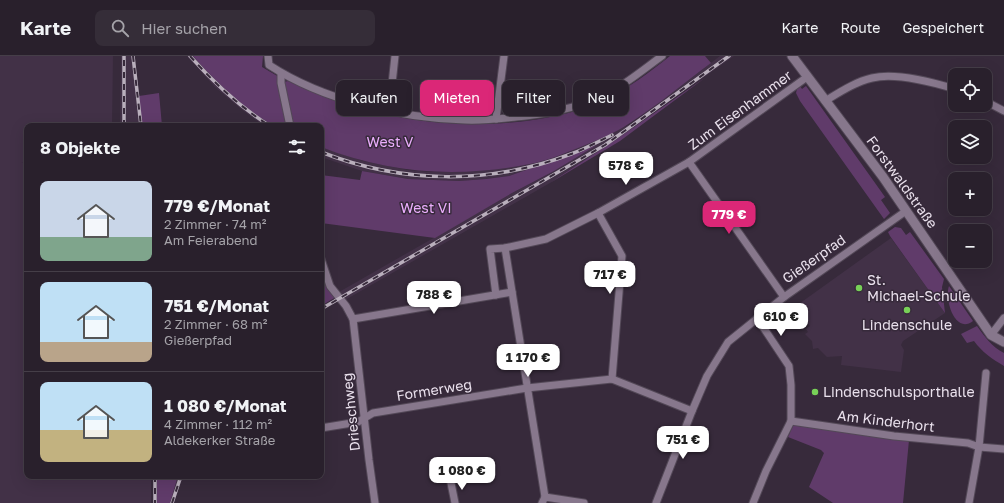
<!DOCTYPE html>
<html lang="de">
<meta charset="utf-8">
<style>
:root{--surface:#29202c;--page:#352d38;--text:#f1f3f6;--muted:#a5a3a9;--line:#453e48;--accent:#db2777}
body{margin:0;font-family:"Golos Text",sans-serif;background:var(--page);color:var(--text);height:100vh;display:flex;flex-direction:column;font-size:15px;white-space:nowrap}
*{box-sizing:border-box;margin:0}
p{font-size:13px;color:var(--muted)}
.icon{flex:none;width:22px;height:22px;fill:none;stroke:currentColor;stroke-width:2;stroke-linecap:round;stroke-linejoin:round}
.map{position:relative;flex:1;overflow:hidden}
.sheet{position:absolute;left:24px;top:67px;width:300px;height:356px;display:flex;flex-direction:column;background:var(--surface);border-radius:8px;box-shadow:0 4px 16px #0002,0 0 0 1px var(--line)}
.sheet>*{flex:none}
.banner{position:absolute;left:336px;top:24px;width:380px;height:36px;display:flex;gap:8px}
.fabs{position:absolute;left:948px;top:12px;display:grid;gap:8px}
.fabs a{display:grid;place-items:center;width:44px;height:44px;border-radius:8px;background:var(--surface);box-shadow:0 4px 16px #0002,0 0 0 1px var(--line);font-size:20px}
.price{position:absolute;translate:-50% -34px;padding:0 9px;border-radius:8px;background:#fff;color:#222;font-size:13px;line-height:26px;filter:drop-shadow(0 1px 2px #0008)}
.price::after{content:'';position:absolute;left:50%;top:24px;width:12px;height:9px;margin-left:-6px;background:inherit;clip-path:polygon(0 0,100% 0,50% 100%)}
.price.active{background:var(--accent);color:#fff}
ul{padding:0;list-style:none}
li{display:flex;align-items:center;gap:12px;height:100px;padding:0 16px}
li+li{border-top:1px solid var(--line)}
li span{display:grid;place-items:center;flex:none;width:112px;height:80px;border-radius:8px;color:#555}
li>.icon{margin-inline-start:auto}
span .icon{width:48px;height:48px;fill:#fffc;stroke-width:1}
li b{font-size:17px}
h2{display:flex;justify-content:space-between;align-items:center;height:48px;padding:0 16px;font-size:17px}
.tag{padding:0 14px;border-radius:8px;background:var(--surface);box-shadow:0 4px 16px #0002,0 0 0 1px var(--line);font-size:14px;line-height:36px}
.tag.active{background:var(--accent);color:#fff}
header{display:flex;align-items:center;gap:24px;box-sizing:border-box;height:56px;padding:0 20px;background:var(--surface);border-bottom:1px solid var(--line)}
header strong{font-size:19px}
nav{display:flex;gap:22px;margin-inline-start:auto;font-size:14px}
.search{width:280px;height:36px;background:var(--page);display:flex;align-items:center;gap:10px;box-sizing:border-box;padding:0 14px;border-radius:8px;color:var(--muted);font-size:15px}
.map>svg:first-child{display:block}
</style>
<header>
<strong>Karte</strong>
<div class="search"><svg class="icon" aria-label="search" viewBox="0 0 24 24"><circle cx="10" cy="10" r="6"/><path d="M15 15l6 6"/></svg>Hier suchen</div>
<nav><a>Karte</a><a>Route</a><a>Gespeichert</a></nav>
</header>
<div class="map">
<svg width="1004" height="447" viewBox="0 0 1004 447">
<rect width="100%" height="100%" fill="#372a3b"/>
<g fill="#423147">
<polygon points="0,0 113,0 112,70 27,70 27,106 21,107 27,107 27,420 151,420 151,447 0,447"/>
<polygon points="121,0 134,0 142,70 120,70"/>
<polygon points="187,0 193,0 234,40 261,62 277,70 264,70 241,53 215,31"/>
<polygon points="720,0 734,0 618,82 550,127 345,244 339,236 512,137 554,115 595,90 509,120 486,123 459,125 408,123 362,115 321,101 321,91 363,105 408,114 432,116 458,116 530,108 595,85 630,68"/>
<polygon points="891,182 945,257 903,285 901,289 904,294 901,316 841,309 842,300 827,301 818,292 813,293 812,285 805,278 808,276 806,273 810,270 796,250"/>
<polygon points="178,420 183,420 174,447 170,447"/>
</g>
<g fill="#603b6a">
<path d="M193,0H263L262,11L279,21L288,70C285,70 280,71 276,70C253,62 209,19 193,0Z"/>
<path d="M670,0H705L711,7C684,27 658,49 630,67C615,77 596,85 578,92C563,98 546,105 530,108C457,122 390,118 321,91V70H292L284,26L288,25C362,60 444,75 526,65C553,61 580,56 605,44C628,32 649,17 670,0Z"/>
<polygon points="706,21 620,85 550,127 618,82"/>
<polygon points="800,30 802,33 806,30 885,141 881,144 890,157 884,163 800,45 796,37 797,33"/>
<polygon points="159,37 162,70 142,70 139,40"/>
<polygon points="597,89 554,115 512,137 435,182 321,167 321,119 360,124 362,115 408,123 459,125 486,123 509,120"/>
<polygon points="895,171 901,172 906,179 910,176 944,223 942,231 945,257 890,180 888,176"/>
<polygon points="322,215 336,241 321,250 321,216"/>
<path d="M949,230L973,265C955,279 944,243 949,230Z"/>
<path d="M977,270C984,280 992,291 1004,297V310C992,303 982,296 974,285L967,287L961,278Z"/>
<polygon points="793,370 798,370 909,384 903,447 833,447 809,431 824,397 821,394 788,381"/>
<polygon points="157,420 178,420 170,447 157,447"/>
</g>
<g fill="none" stroke-linecap="round" stroke-linejoin="round">
<defs>
<g id="minor">
<path d="M268,0L269,9C324,45 401,62 465,64C486,65 506,62 526,60C549,57 572,53 593,44C619,34 640,16 662,0"/>
<polyline points="281,17 281,27 290,70"/>
<path d="M825,45C840,36 855,26 872,22C896,16 932,26 955,33"/>
<polyline points="985,45 1004,55"/>
<polyline points="389,56 395,0"/>
<polyline points="496,63 504,0"/>
<polyline points="689,106 784,241"/>
<polyline points="598,157 622,200 612,323"/>
<polyline points="505,192 545,441"/>
<polyline points="321,203 330,230 346,250 353,263 369,404 375,447"/>
<polyline points="496,239 490,193 505,192 546,183 598,157 689,106 807,21"/>
<polyline points="353,263 512,236"/>
<polyline points="991,279 1004,262"/>
<polyline points="791,365 894,380 968,387 979,391 1004,393"/>
<polyline points="321,372 358,366 373,357 527,332 612,323 692,355"/>
<polyline points="451,427 455,447"/>
<polyline points="542,447 545,441 584,447"/>
<polyline points="656,447 692,355 707,320 728,286 784,241 906,155"/>
<polyline points="753,447 766,415 791,365 791,329 789,310 757,262"/>
<polyline points="969,447 979,391 986,317"/>
</g>
<polyline id="tertiary" points="792,0 883,121 991,279 1004,286"/>
</defs>
<use href="#minor" stroke="#534857" stroke-width="9"/>
<use href="#tertiary" stroke="#534857" stroke-width="11"/>
<use href="#minor" stroke="#87778c" stroke-width="7"/>
<use href="#tertiary" stroke="#87778c" stroke-width="9"/>
<defs>
<g id="rail">
<polyline points="133,0 141,70"/>
<path d="M190,0C214,27 240,51 270,70"/>
<polyline points="124,70 124,0"/>
<path d="M321,96C402,128 490,129 571,98C585,93 599,85 612,79"/>
<polyline points="321,253 605,89 729,0"/>
<polyline points="155,420 155,447"/>
<polyline points="172,447 181,420"/>
</g>
</defs>
<use href="#rail" stroke="#b9afbc" stroke-width="3.5"/>
<use href="#rail" stroke="#372a3b" stroke-width="2" stroke-dasharray="6" stroke-linecap="butt"/>
</g>
<g fill="#78d158" stroke="#372a3b" stroke-width="1.5">
<circle cx="859" cy="232" r="4"/>
<circle cx="907" cy="254" r="4"/>
<circle cx="815" cy="336" r="4"/>
</g>
<g text-anchor="middle" stroke-width="3" stroke-linejoin="round" paint-order="stroke">
<g font-size="14" fill="#eae1ed" stroke="#372a3b">
<text transform="translate(740 54) rotate(-36)" y="5">Zum Eisenhammer</text>
<text transform="translate(902 126) rotate(54)" y="5">Forstwaldstraße</text>
<text transform="translate(814 203) rotate(-35)" y="5">Gießerpfad</text>
<text transform="translate(434 334) rotate(-9)" y="5">Formerweg</text>
<text transform="translate(351 356) rotate(-96)" y="5">Drieschweg</text>
<text transform="translate(886 365) rotate(7)" y="5">Am Kinderhort</text>
</g>
<g font-size="14" fill="#ebaefd" stroke="#372a3b">
<text x="390" y="91">West V</text>
<text x="426" y="157">West VI</text>
</g>
<g font-size="14" fill="#eae1ed" stroke="#372a3b" text-anchor="start">
<text x="867" y="229">St.<tspan x="867" dy="16">Michael-Schule</tspan></text>
<text x="907" y="274" text-anchor="middle">Lindenschule</text>
<text x="823" y="341">Lindenschulsporthalle</text>
</g>
</g>
</svg>
<div class="fabs">
<a><svg class="icon" aria-label="locate" viewBox="0 0 24 24"><circle cx="12" cy="12" r="6"/><path d="M12 2v4M12 18v4M2 12h4M18 12h4"/></svg></a>
<a><svg class="icon" aria-label="layers" viewBox="0 0 24 24"><path d="M12 4l9 5-9 5-9-5zM3 14l9 5 9-5"/></svg></a>
<a>+</a>
<a>−</a>
</div>
<b class="price" style="left:626px;top:130px">578 €</b>
<b class="price active" style="left:729px;top:179px">779 €</b>
<b class="price" style="left:610px;top:239px">717 €</b>
<b class="price" style="left:434px;top:259px">788 €</b>
<b class="price" style="left:781px;top:281px">610 €</b>
<b class="price" style="left:528px;top:322px">1 170 €</b>
<b class="price" style="left:683px;top:404px">751 €</b>
<b class="price" style="left:462px;top:435px">1 080 €</b>
<div class="banner">
<a class="tag">Kaufen</a>
<a class="tag active">Mieten</a>
<a class="tag">Filter</a>
<a class="tag">Neu</a>
</div>
<section class="sheet">
<h2>8 Objekte<svg class="icon" aria-label="filters" viewBox="0 0 24 24"><path d="M4 7h16M4 17h16"/><circle cx="9" cy="7" r="2"/><circle cx="15" cy="17" r="2"/></svg></h2>
<ul>
<li><span style="background:linear-gradient(#c9d6e8 70%,#7fa58c 0)"><svg class="icon" aria-label="home" viewBox="0 0 24 24"><path d="M3 11l9-7 9 7M6 9v11h12V9"/></svg></span><div><b>779 €/Monat</b><p>2 Zimmer · 74 m²</p><p>Am Feierabend</p></div></li>
<li><span style="background:linear-gradient(#bfe0f5 75%,#b9a48a 0)"><svg class="icon" aria-label="home" viewBox="0 0 24 24"><path d="M3 11l9-7 9 7M6 9v11h12V9"/></svg></span><div><b>751 €/Monat</b><p>2 Zimmer · 68 m²</p><p>Gießerpfad</p></div></li>
<li><span style="background:linear-gradient(#bfe0f5 60%,#c2b280 0)"><svg class="icon" aria-label="home" viewBox="0 0 24 24"><path d="M3 11l9-7 9 7M6 9v11h12V9"/></svg></span><div><b>1 080 €/Monat</b><p>4 Zimmer · 112 m²</p><p>Aldekerker Straße</p></div></li>
</ul>
</section>
</div>
